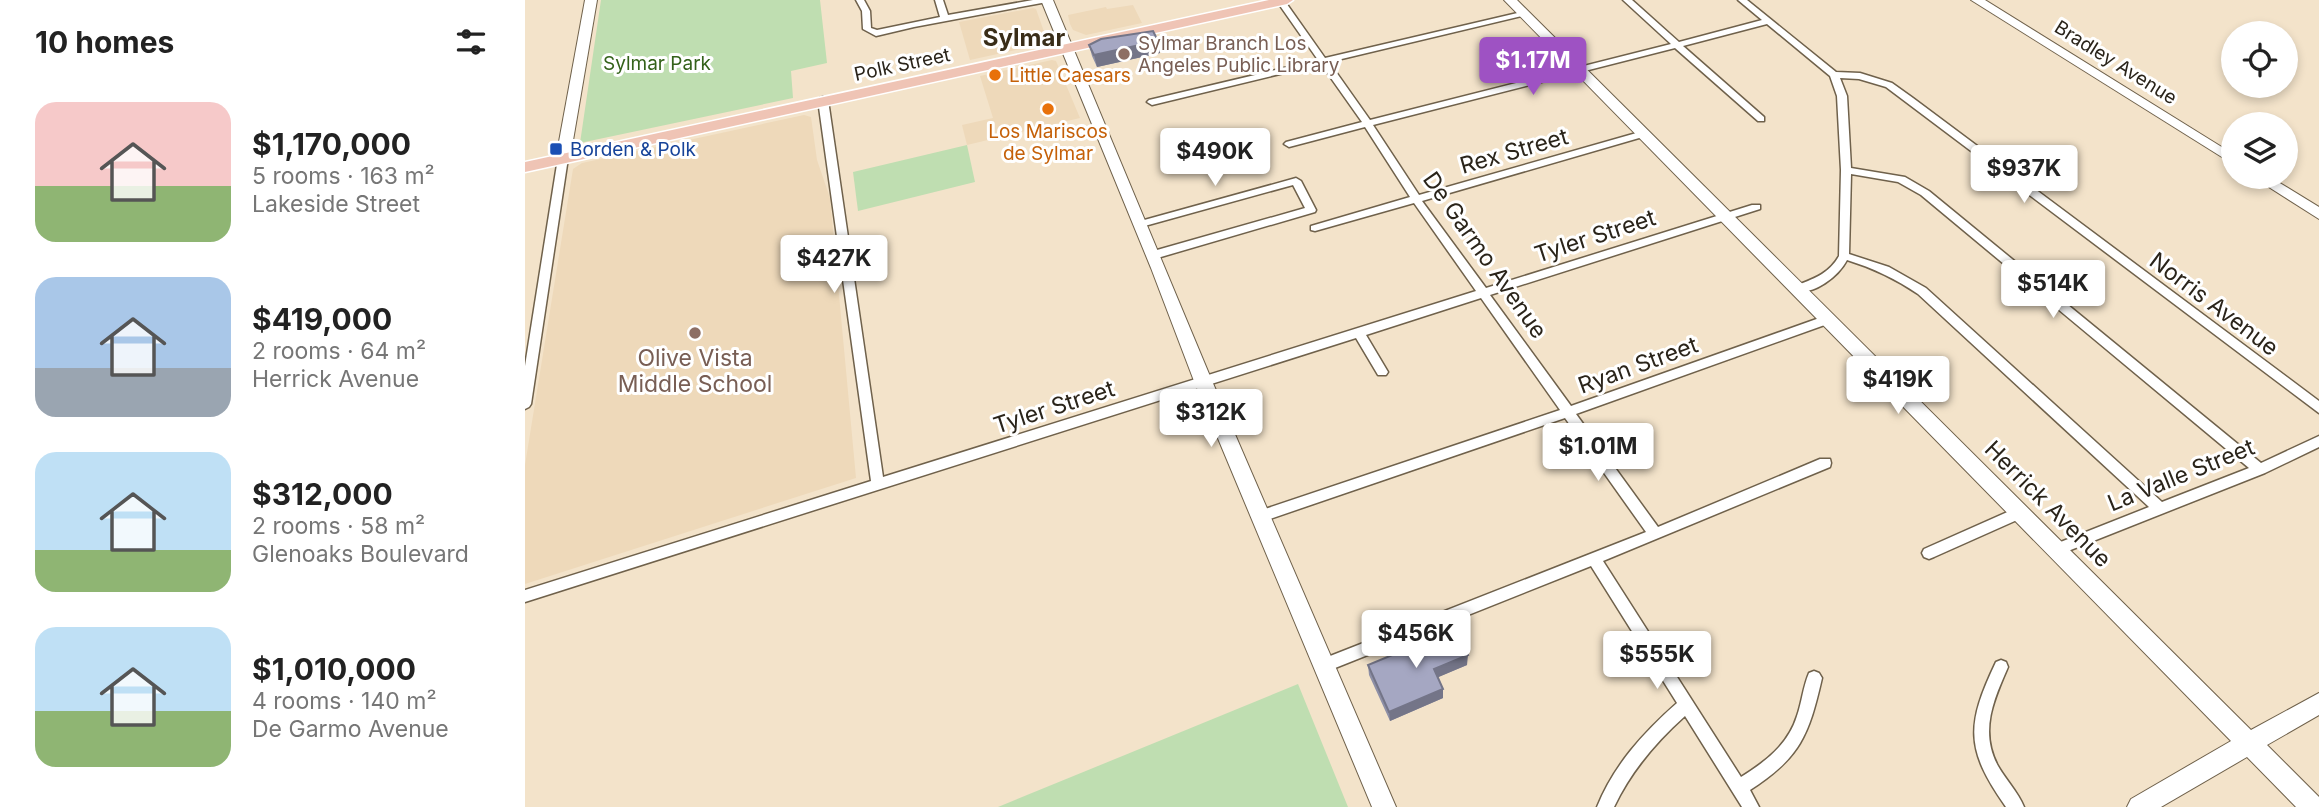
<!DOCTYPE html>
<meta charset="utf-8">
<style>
:root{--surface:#fff;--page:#f6f6f6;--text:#222;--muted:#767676;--accent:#9e52c3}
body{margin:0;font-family:Inter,sans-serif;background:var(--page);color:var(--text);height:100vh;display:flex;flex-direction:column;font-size:26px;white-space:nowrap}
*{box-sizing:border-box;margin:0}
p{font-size:23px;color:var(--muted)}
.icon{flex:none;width:38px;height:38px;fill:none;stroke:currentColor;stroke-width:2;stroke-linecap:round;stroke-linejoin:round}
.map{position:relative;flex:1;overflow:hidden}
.details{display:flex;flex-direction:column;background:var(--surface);width:525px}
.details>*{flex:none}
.controls{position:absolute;left:1696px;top:21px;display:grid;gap:14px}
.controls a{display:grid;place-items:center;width:77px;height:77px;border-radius:50%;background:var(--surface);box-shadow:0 4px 10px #0003;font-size:35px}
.price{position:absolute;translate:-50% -60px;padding:0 16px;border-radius:7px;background:#fff;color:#222;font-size:23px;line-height:46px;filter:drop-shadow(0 2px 4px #0008)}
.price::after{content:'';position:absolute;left:50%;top:42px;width:21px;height:16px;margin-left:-10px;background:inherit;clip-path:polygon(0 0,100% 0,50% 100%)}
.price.current{background:var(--accent);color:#fff}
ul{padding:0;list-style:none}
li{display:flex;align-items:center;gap:21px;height:175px;padding:0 35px}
li span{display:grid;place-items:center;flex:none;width:196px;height:140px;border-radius:21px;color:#555}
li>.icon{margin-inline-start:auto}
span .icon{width:84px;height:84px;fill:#fffc;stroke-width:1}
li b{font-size:30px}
h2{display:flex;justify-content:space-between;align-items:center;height:84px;padding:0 35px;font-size:30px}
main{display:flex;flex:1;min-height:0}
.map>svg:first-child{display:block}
</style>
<main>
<section class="details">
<h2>10 homes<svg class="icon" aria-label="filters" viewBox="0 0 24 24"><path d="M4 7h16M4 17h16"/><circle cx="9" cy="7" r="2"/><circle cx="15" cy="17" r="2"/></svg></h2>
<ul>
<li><span style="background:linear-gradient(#f6c9c9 60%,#8fb573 0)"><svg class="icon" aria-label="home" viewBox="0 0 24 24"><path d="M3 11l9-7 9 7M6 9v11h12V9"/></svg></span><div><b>$1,170,000</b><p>5 rooms · 163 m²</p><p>Lakeside Street</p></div></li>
<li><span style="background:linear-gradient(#a9c7e8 65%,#9aa5b1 0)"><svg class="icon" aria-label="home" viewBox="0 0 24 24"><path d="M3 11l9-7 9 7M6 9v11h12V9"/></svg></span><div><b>$419,000</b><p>2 rooms · 64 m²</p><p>Herrick Avenue</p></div></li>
<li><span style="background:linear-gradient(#bfe0f5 70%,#8fb573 0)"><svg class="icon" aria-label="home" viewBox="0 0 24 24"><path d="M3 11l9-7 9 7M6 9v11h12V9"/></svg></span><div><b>$312,000</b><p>2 rooms · 58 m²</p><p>Glenoaks Boulevard</p></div></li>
<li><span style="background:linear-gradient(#bfe0f5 60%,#8fb573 0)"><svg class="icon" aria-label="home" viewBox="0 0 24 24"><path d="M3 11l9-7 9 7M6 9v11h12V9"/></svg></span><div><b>$1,010,000</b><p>4 rooms · 140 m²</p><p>De Garmo Avenue</p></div></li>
</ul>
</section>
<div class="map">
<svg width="1794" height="807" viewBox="0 0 1794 807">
<rect width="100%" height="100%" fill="#f3e3ca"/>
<g fill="#eed9ba">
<polygon points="608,5 617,23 561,35 548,30 545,24 543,15 581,7 582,9"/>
<polygon points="508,8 511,9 523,43 445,60 434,22"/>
<polygon points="527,60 531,61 555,118 442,145 437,125 468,118 455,76"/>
<polygon points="279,115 286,117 292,160 305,198 331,478 0,584 0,465 48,169 57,163"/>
</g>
<g fill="#bfdeb1">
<polygon points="76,0 295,0 302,63 266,71 268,98 55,143"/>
<polygon points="442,145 450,182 333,211 328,172"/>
<polygon points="773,684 823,807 473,807"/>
</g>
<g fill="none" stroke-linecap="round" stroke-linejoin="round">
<defs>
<g id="street">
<polygon points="331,0 339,0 345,11 346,28 352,30 415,17 410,0 418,0 423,15 508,0 526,0 522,2 389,27 351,36 338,29 337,11"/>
<path d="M751,0H759L800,58L1001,11V15L804,62L845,120L1146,44L1098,0H1107L1154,42L1237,20L1213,0H1222L1311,72L1335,73L1367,83L1388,98L1794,401V413L1361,87L1334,79L1315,78L1322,96L1326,168L1380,177L1404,191L1736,463L1794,436V447L1740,473L1538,553L1533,555L1528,553L1526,549L1528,545L1624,507L1393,294C1371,279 1348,268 1322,260C1313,277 1290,294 1270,292L1268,289L1270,286C1288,279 1304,274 1314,256L1316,170L1312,96L1305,76L1242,24L1158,46L1239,117V121H1233L1150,48L848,125L894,195L1115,132H1121L1123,134L1121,136L897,201L961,288L1227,205H1235V209L965,295L1046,406L1300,316L1304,315L1310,319L1308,322L1051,414L1133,527L1295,459H1305L1306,463L1305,467L1078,561L1216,777C1240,762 1263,745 1272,716C1277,702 1278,687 1284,673L1289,671L1294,673L1297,678C1284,735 1275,758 1225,790L1234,807H1217L1160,716C1130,743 1106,771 1089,807H1072C1089,765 1118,733 1152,703L1066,566L800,672L795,670L793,665L795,660L1121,532L1040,418L736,522L731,520L729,516L731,512L1035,410L956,298L841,335L863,372L861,375H853L831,338L0,602V590L346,481L293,100L295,98L298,97L303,100L358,477L951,291L889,203L790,231L786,230V226L885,197L840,127L764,147L759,144L761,142L837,122L796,64L627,105L622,102L624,100L793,60ZM1326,174L1373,182L1396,195L1724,468L1637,502L1401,288L1364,267L1324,254Z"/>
<polygon points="38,155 43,158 6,404 4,407 0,409 0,366 33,158"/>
<polygon points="771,178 776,181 791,210 790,212 629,259 624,255 625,252 780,208 768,185 616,227 611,224 612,222"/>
<polygon points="1496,506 1501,508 1503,512 1501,516 1409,557 1404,559 1399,557 1397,553 1399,549"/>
<path d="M1476,660L1481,662L1483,667C1469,699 1454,731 1473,766C1481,780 1493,792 1499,807H1481C1440,749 1441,725 1471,662Z"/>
</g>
<g id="secondary">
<polygon points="60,0 72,0 45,158 38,162 31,158"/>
<polygon points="516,0 528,0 687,381 871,807 847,807 669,381 626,268"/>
<polygon points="979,0 992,0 1726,730 1794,693 1794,715 1742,745 1794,797 1794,807 1771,807 1722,757 1636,807 1602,807 1606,799 1706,741"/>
<polygon points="1446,0 1460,0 1708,154 1708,164"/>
<polygon points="1728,177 1745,177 1794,207 1794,219"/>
</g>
<polygon id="primary" points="744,0 768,0 762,4 0,172 0,162"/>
</defs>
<use href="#street" stroke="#6f614b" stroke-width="3"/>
<use href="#secondary" stroke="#6f614b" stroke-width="2"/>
<use href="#primary" stroke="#fff" stroke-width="3"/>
<use href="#street" fill="#fff" fill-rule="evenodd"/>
<use href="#secondary" fill="#fff" fill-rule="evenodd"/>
<use href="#primary" fill="#efc4b5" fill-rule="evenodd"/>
</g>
<g fill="#8e90a7">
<polygon points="633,41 635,53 572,67 567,56 564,45"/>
<polygon points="843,665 942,665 913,677 918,689 918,698 865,721 844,675"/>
</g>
<g fill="#747588">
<polygon points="633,41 635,53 572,67 569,55"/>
<polygon points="943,655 942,665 909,679 909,669"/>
<polygon points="918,689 918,698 865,721 864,712"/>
</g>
<g fill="#a5a7c2" stroke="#747588" stroke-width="2">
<polygon points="628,31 633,41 569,55 564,45 576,39"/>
<polygon points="930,629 943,655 909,669 918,689 864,712 843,665"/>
</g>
<g fill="#8d6e63" stroke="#fff" stroke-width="2.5">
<circle cx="599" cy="54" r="7"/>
<circle cx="170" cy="333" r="7"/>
</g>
<g fill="#e8710a" stroke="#fff" stroke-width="2.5">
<circle cx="470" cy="75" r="7"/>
<circle cx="523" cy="109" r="7"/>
</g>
<rect fill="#1a4fb4" stroke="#fff" stroke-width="2.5" x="24" y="142" width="14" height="14" rx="3.5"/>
<g text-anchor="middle" stroke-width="6" stroke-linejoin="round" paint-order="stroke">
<g font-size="19" fill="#785e54" stroke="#fff" text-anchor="start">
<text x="613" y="50">Sylmar Branch Los<tspan x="613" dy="22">Angeles Public Library</tspan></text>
</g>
<g font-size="19" fill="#2a241a" stroke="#fff">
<text transform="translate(1591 62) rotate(32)" y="7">Bradley Avenue</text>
<text transform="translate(377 64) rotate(-12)" y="7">Polk Street</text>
</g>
<g font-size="19" fill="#34621a" stroke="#fff">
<text x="132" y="70">Sylmar Park</text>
</g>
<g font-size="19" fill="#c56008" stroke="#fff" text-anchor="start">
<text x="484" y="82">Little Caesars</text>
<text x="523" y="138" text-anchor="middle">Los Mariscos<tspan x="523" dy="22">de Sylmar</tspan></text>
</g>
<g font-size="19" fill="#164399" stroke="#fff" text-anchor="start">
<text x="45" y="156">Borden &amp; Polk</text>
</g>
<g font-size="23" fill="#2a241a" stroke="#fff">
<text transform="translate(989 151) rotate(-16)" y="8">Rex Street</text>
<text transform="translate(1070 236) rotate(-18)" y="8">Tyler Street</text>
<text transform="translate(960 255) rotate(55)" y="8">De Garmo Avenue</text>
<text transform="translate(1689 304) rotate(37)" y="8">Norris Avenue</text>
<text transform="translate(1113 365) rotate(-20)" y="8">Ryan Street</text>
<text transform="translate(529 407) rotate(-18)" y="8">Tyler Street</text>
<text transform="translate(1656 475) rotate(-22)" y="8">La Valle Street</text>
<text transform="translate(1523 504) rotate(45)" y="8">Herrick Avenue</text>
</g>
<g font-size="23" fill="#785e54" stroke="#fff">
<text x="170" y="366">Olive Vista<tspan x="170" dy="26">Middle School</tspan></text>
</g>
<g font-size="24" font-weight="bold" fill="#392d18" stroke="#fff">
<text x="499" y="46">Sylmar</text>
</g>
</g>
</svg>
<div class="controls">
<a><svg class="icon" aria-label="locate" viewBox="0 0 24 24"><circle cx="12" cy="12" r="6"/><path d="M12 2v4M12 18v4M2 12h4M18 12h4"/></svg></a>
<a><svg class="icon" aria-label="layers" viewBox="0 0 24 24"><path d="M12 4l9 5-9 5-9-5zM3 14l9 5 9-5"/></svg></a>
</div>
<b class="price current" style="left:1008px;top:97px">$1.17M</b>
<b class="price" style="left:690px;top:188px">$490K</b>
<b class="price" style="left:1499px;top:205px">$937K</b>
<b class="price" style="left:309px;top:295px">$427K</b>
<b class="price" style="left:1528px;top:320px">$514K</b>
<b class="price" style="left:1373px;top:416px">$419K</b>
<b class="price" style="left:686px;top:449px">$312K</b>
<b class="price" style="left:1073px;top:483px">$1.01M</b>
<b class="price" style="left:891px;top:670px">$456K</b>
<b class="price" style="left:1132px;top:691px">$555K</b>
</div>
</main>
